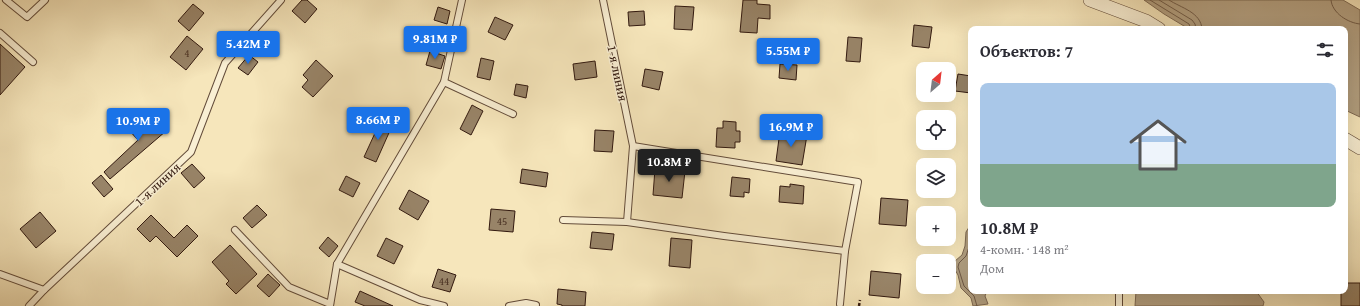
<!DOCTYPE html>
<html lang="ru">
<meta charset="utf-8">
<style>
:root{--surface:#fff;--page:#f7f7f7;--text:#2b2b33;--muted:#7c7c81;--accent:#1a73e8}
body{margin:0;font-family:"Gentium Book Plus",serif;background:var(--page);color:var(--text);height:100vh;display:flex;flex-direction:column;font-size:15px;white-space:nowrap}
*{box-sizing:border-box;margin:0}
p{font-size:13px;color:var(--muted)}
.icon{flex:none;width:22px;height:22px;fill:none;stroke:currentColor;stroke-width:2;stroke-linecap:round;stroke-linejoin:round}
.map{position:relative;flex:1;overflow:hidden}
.details{position:absolute;left:968px;top:26px;width:380px;height:268px;display:flex;flex-direction:column;background:var(--surface);border-radius:8px;box-shadow:0 4px 16px #0002}
.details>*{flex:none}
.needle{width:26px;rotate:28deg}
.tools{position:absolute;left:916px;top:62px;display:grid;gap:8px}
.tools a{display:grid;place-items:center;width:40px;height:40px;border-radius:8px;background:var(--surface);box-shadow:0 4px 16px #0002;font-size:20px}
.price{position:absolute;translate:-50% -34px;padding:0 9px;border-radius:4px;background:var(--accent);color:#fff;font-size:13px;line-height:26px;filter:drop-shadow(0 1px 2px #0008)}
.price::after{content:'';position:absolute;left:50%;top:24px;width:12px;height:9px;margin-left:-6px;background:inherit;clip-path:polygon(0 0,100% 0,50% 100%)}
.price.active{background:#222;color:#fff}
ul{padding:0;list-style:none}
li{display:grid;align-content:center;gap:8px;height:212px;padding:0 12px}
li span{display:grid;place-items:center;height:124px;border-radius:8px;color:#555}
li>.icon{margin-inline-start:auto}
span .icon{width:72px;height:72px;fill:#fffc;stroke-width:1}
li b{font-size:17px}
h2{display:flex;justify-content:space-between;align-items:center;height:48px;padding:0 12px;font-size:17px}
.map>svg:first-child{display:block}
</style>
<div class="map">
<svg width="1360" height="306" viewBox="0 0 1360 306">
<rect width="100%" height="100%" fill="#f6e6bb"/>
<filter id="stains"><feTurbulence type="fractalNoise" baseFrequency=".005" numOctaves="4"/><feColorMatrix values="0 0 0 0 .2 0 0 0 0 .09 0 0 0 0 .02 0 0 0 .5 -.17"/></filter>
<radialGradient id="worn" r=".72"><stop offset=".6" stop-color="#630" stop-opacity="0"/><stop offset="1" stop-color="#630" stop-opacity=".3"/></radialGradient>
<g fill="#b3a081" stroke="#7f6a53">
<polygon points="1144,0 1343,0 1360,10 1360,117 1345,110 1345,29 1189,29 1164,14"/>
<polygon points="971,224 971,291 987,291 985,296 988,304 973,306 971,298 961,288 958,275 954,268 955,261 962,255 965,246 966,232"/>
<polygon points="1136,291 1256,291 1264,302 1263,306 1135,306"/>
</g>
<g fill="none" stroke-linecap="round" stroke-linejoin="round">
<g stroke="#725c48" stroke-width="1">
<polyline points="1150,0 1189,24 1191,29"/>
<polyline points="1159,0 1192,20 1195,24 1196,29"/>
<path d="M1169,0C1181,8 1201,12 1202,29"/>
<path d="M1331,0C1332,13 1348,23 1360,24"/>
<polyline points="971,232 969,247 966,256 959,263 958,267 964,286 974,296 977,306"/>
</g>
</g>
<g fill="#988468" stroke="#32190f">
<polygon points="302,0 307,0 317,9 305,23 292,11"/>
<polygon points="743,0 757,0 757,4 770,5 770,19 758,18 757,33 740,32"/>
<polygon points="193,4 204,13 189,31 178,21"/>
<polygon points="675,6 694,7 692,30 674,29"/>
<polygon points="438,7 450,11 447,24 434,20"/>
<polygon points="644,11 645,25 629,26 628,12"/>
<polygon points="495,17 513,25 505,40 488,32"/>
<polygon points="914,25 932,27 929,48 912,46"/>
<polygon points="187,36 203,49 186,70 170,57"/>
<polygon points="848,37 862,38 860,62 846,61"/>
<polygon points="0,44 25,67 0,95"/>
<polygon points="430,51 445,56 441,69 426,65"/>
<polygon points="249,55 258,62 248,75 238,68"/>
<polygon points="481,58 494,61 490,80 477,77"/>
<polygon points="316,60 333,76 313,97 302,87 308,80 303,75"/>
<polygon points="595,61 597,77 575,80 573,64"/>
<polygon points="780,64 797,65 796,80 779,78"/>
<polygon points="645,69 663,72 659,90 642,86"/>
<polygon points="958,74 971,76 971,93 955,91"/>
<polygon points="516,84 528,86 526,98 514,95"/>
<polygon points="472,105 483,111 471,135 460,129"/>
<polygon points="150,112 166,131 110,179 104,172 138,140 129,130"/>
<polygon points="381,120 392,126 376,162 364,157"/>
<polygon points="723,121 736,122 736,131 740,131 740,142 735,142 735,148 716,147 717,128 723,128"/>
<polygon points="595,130 614,131 612,152 594,151"/>
<polygon points="780,131 807,135 802,165 776,161"/>
<polygon points="192,164 205,178 194,188 181,173"/>
<polygon points="522,169 548,173 546,187 520,183"/>
<polygon points="655,169 685,171 682,198 653,195"/>
<polygon points="101,175 113,189 104,197 92,183"/>
<polygon points="346,176 360,183 353,197 339,190"/>
<polygon points="732,177 750,179 749,193 744,192 744,197 730,196"/>
<polygon points="790,184 804,186 803,204 779,202 780,186 790,187"/>
<polygon points="409,190 429,201 418,220 399,209"/>
<polygon points="881,198 908,200 906,226 879,224"/>
<polygon points="257,205 267,215 252,228 243,218"/>
<polygon points="491,209 515,211 513,232 489,230"/>
<polygon points="40,212 56,231 36,248 20,229"/>
<polygon points="151,215 174,238 187,225 198,236 177,257 156,236 150,242 137,229"/>
<polygon points="592,232 614,234 612,250 590,248"/>
<polygon points="328,237 338,246 329,257 319,248"/>
<polygon points="386,238 403,246 394,264 377,256"/>
<polygon points="671,238 692,240 690,268 669,266"/>
<polygon points="230,245 257,274 236,294 226,284 229,281 212,262"/>
<polygon points="438,269 456,275 450,292 432,287"/>
<polygon points="871,271 901,274 899,298 869,295"/>
<polygon points="268,274 280,285 269,297 257,286"/>
<polygon points="1345,283 1360,283 1360,306 1341,306 1341,291 1345,291"/>
<polygon points="558,289 586,292 585,306 562,306 562,305 557,304"/>
<polygon points="360,291 393,306 365,306 355,302"/>
</g>
<g fill="none" stroke-linecap="round" stroke-linejoin="round">
<defs>
<g id="lane">
<polyline points="6,0 27,17 45,0"/>
<polyline points="603,0 633,146 627,222"/>
<polyline points="0,33 33,62"/>
<polyline points="444,82 513,114"/>
<polyline points="633,146 858,182 845,251 840,304"/>
<polyline points="563,220 627,222 724,236 845,251"/>
<polyline points="235,230 289,287 330,304"/>
<polyline points="337,264 420,300 444,306"/>
<polyline points="0,274 44,290"/>
<polyline points="1119,291 1119,306"/>
<polyline points="29,306 44,290 191,152 225,63 281,0"/>
<polyline points="330,306 337,264 444,82 462,0"/>
<polyline points="509,306 526,303 536,305"/>
</g>
<g id="street">
<polyline points="1090,0 1146,21 1159,29"/>
<polyline points="1345,139 1360,148"/>
</g>
</defs>
<use href="#lane" stroke="#634c3a" stroke-width="8"/>
<use href="#street" stroke="#634c3a" stroke-width="14"/>
<polyline stroke="#32190f" stroke-width="2.5" stroke-dasharray="3 2" stroke-linecap="butt" points="859,306 860,300"/>
<use href="#lane" stroke="#f9efd3" stroke-width="6"/>
<use href="#street" stroke="#f9efd3" stroke-width="13"/>
</g>
<g text-anchor="middle" stroke-width="3" stroke-linejoin="round" paint-order="stroke">
<g font-size="11" fill="#4c3425">
<text x="187" y="57">4</text>
<text x="502" y="225">45</text>
<text x="444" y="285">44</text>
</g>
<g font-size="13" fill="#32190f" stroke="#f9efd3">
<text transform="translate(618 73) rotate(78)" y="5">1-я линия</text>
<text transform="translate(157 184) rotate(-43)" y="5">1-я линия</text>
</g>
</g>
<rect width="100%" height="100%" filter="url(#stains)"/>
<rect width="100%" height="100%" fill="url(#worn)"/>
</svg>
<div class="tools">
<a><svg class="needle" viewBox="-14 -14 28 28"><path d="M0-13l5 13h-10z" fill="#e53935"/><path d="M0 13l5-13h-10z" fill="#7c7c81"/></svg></a>
<a><svg class="icon" aria-label="locate" viewBox="0 0 24 24"><circle cx="12" cy="12" r="6"/><path d="M12 2v4M12 18v4M2 12h4M18 12h4"/></svg></a>
<a><svg class="icon" aria-label="layers" viewBox="0 0 24 24"><path d="M12 4l9 5-9 5-9-5zM3 14l9 5 9-5"/></svg></a>
<a>+</a>
<a>−</a>
</div>
<b class="price" style="left:435px;top:60px">9.81M ₽</b>
<b class="price" style="left:248px;top:65px">5.42M ₽</b>
<b class="price" style="left:788px;top:72px">5.55M ₽</b>
<b class="price" style="left:378px;top:141px">8.66M ₽</b>
<b class="price" style="left:138px;top:142px">10.9M ₽</b>
<b class="price" style="left:791px;top:148px">16.9M ₽</b>
<b class="price active" style="left:669px;top:183px">10.8M ₽</b>
<section class="details">
<h2>Объектов: 7<svg class="icon" aria-label="filters" viewBox="0 0 24 24"><path d="M4 7h16M4 17h16"/><circle cx="9" cy="7" r="2"/><circle cx="15" cy="17" r="2"/></svg></h2>
<ul>
<li><span style="background:linear-gradient(#a9c7e8 65%,#7fa58c 0)"><svg class="icon" aria-label="home" viewBox="0 0 24 24"><path d="M3 11l9-7 9 7M6 9v11h12V9"/></svg></span><div><b>10.8M ₽</b><p>4-комн. · 148 m²</p><p>Дом</p></div></li>
</ul>
</section>
</div>
